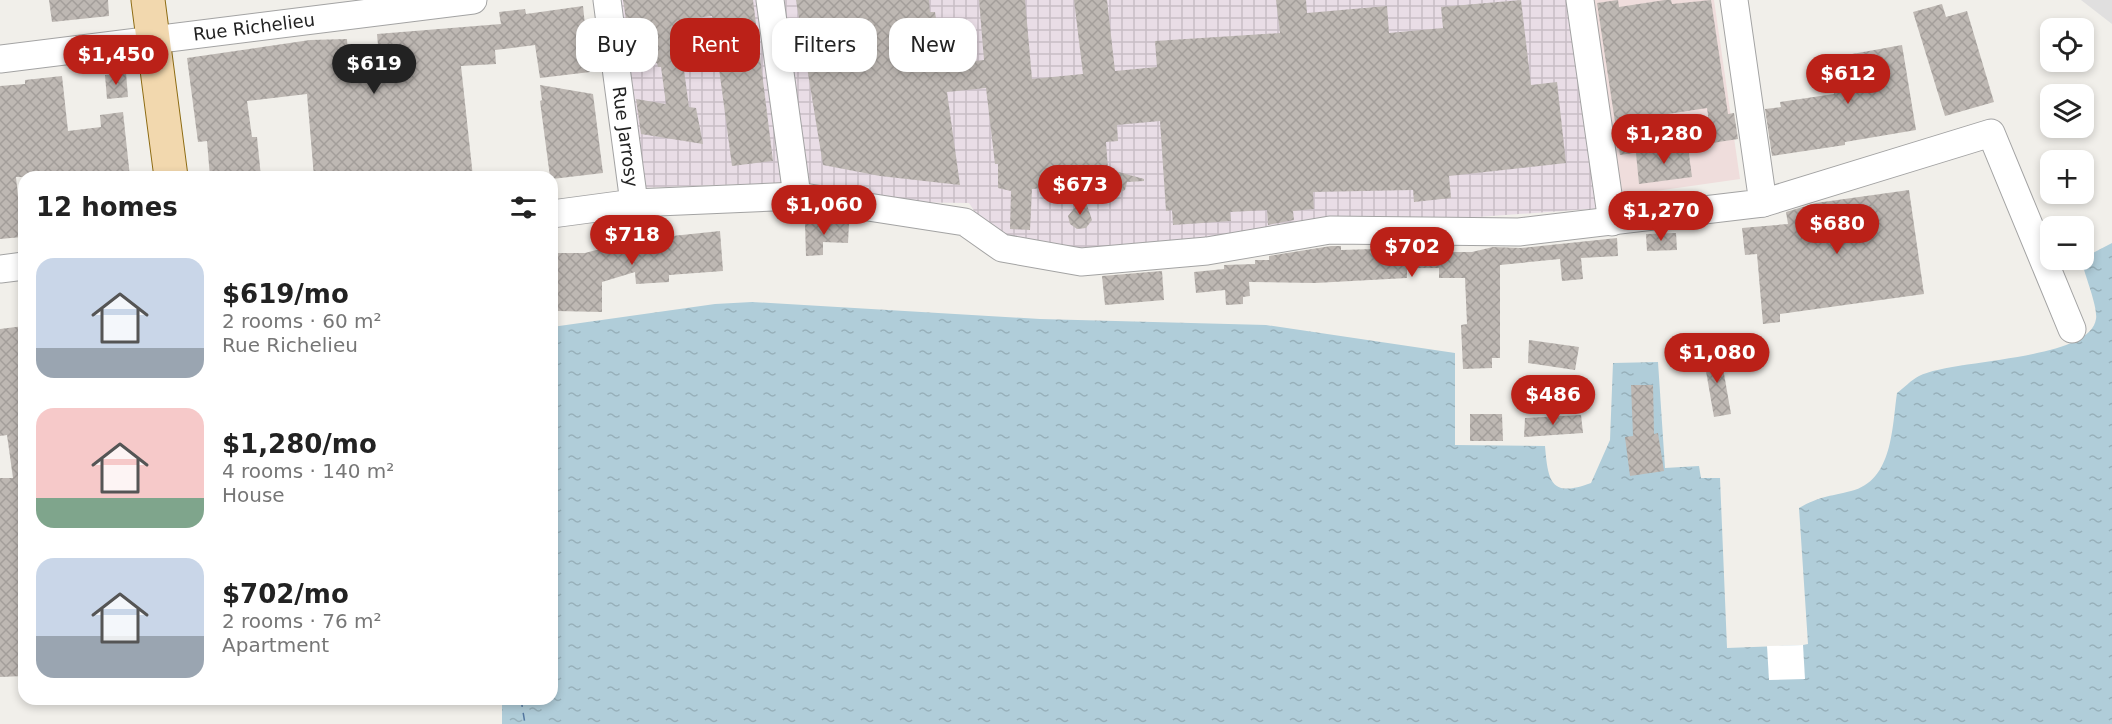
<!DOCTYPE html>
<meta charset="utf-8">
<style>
:root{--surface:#fff;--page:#f6f6f6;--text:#222;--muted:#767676;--accent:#bb2118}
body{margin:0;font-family:"DejaVu Sans",sans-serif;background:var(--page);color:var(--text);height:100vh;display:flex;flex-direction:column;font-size:22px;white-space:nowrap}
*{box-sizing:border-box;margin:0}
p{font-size:20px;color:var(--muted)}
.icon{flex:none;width:33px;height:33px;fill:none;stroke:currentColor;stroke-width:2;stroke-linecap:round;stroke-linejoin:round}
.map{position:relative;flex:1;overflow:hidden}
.drawer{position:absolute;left:18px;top:171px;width:540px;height:534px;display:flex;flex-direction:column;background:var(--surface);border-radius:18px;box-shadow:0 3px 9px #0003}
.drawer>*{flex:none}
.top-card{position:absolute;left:576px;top:18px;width:570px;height:54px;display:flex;gap:12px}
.buttons{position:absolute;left:2040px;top:18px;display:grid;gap:12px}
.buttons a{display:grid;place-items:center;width:54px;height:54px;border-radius:12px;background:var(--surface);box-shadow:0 3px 9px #0003;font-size:30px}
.price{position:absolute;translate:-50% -51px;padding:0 14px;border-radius:21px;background:var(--accent);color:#fff;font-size:20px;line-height:39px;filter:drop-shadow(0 2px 3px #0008)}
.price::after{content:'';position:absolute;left:50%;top:36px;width:18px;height:14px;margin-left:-9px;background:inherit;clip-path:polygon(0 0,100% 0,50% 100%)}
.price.active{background:#222;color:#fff}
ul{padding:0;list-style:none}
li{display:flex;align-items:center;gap:18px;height:150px;padding:0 18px}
li span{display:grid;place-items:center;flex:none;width:168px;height:120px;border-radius:18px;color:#555}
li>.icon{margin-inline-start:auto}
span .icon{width:72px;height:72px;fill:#fffc;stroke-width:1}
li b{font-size:26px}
h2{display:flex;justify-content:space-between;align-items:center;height:72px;padding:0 18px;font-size:26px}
.chip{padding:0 21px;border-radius:18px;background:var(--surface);box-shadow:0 3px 9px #0003;font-size:21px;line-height:54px}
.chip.active{background:var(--accent);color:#fff}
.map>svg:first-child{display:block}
</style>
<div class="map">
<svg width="2112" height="724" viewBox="0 0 2112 724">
<defs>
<pattern id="industrial-grid" width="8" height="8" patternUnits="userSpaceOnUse" patternTransform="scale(1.5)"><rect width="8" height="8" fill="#e9dde6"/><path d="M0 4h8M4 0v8" fill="none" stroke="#c8bdc5"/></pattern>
<pattern id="water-ripples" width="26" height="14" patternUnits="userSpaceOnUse" patternTransform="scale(1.5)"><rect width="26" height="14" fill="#b0cdd9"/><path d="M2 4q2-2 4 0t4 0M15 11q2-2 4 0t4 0" fill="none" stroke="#97b0ba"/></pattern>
<pattern id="building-cross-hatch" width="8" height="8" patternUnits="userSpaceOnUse" patternTransform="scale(1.5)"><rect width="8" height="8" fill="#beb8b3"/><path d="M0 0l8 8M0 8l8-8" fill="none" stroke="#a39e9a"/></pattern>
</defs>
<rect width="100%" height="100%" fill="#f1efea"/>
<polygon fill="#e0dfdf" points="2081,0 2112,0 2112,24"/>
<polygon fill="#efdddc" points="1593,0 1714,0 1740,179 1621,196"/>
<polygon fill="url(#industrial-grid)" points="600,0 1575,0 1604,208 1409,222 1115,254 992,238 969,203 886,202 748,184 637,188"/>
<path fill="url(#water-ripples)" d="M2112,243V724H502V699H552V327L715,304L752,302L1040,319L1266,325L1455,353V445L1545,446C1548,482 1551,498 1591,483L1610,440L1613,363L1658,362L1665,468L1699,466L1701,478H1720L1727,648L1803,645L1808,644L1799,508C1820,496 1828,497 1851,491C1893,481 1892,427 1897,393C1904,388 1911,380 1919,376C1952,359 2090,361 2096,319C2098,308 2086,278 2083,266L2089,255Z"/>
<polygon fill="#fff" points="1803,645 1805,679 1769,680 1767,646"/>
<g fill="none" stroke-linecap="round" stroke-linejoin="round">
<polyline stroke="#5477a0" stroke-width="1.5" stroke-dasharray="8 6" stroke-linecap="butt" points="521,699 525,724"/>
</g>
<g fill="url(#building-cross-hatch)">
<polygon points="49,0 108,0 109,16 52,22"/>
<polygon points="623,0 753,0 773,161 732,166 712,16 680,20 688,62 683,63 689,107 696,108 703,144 641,134 636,99 666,104 661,67 658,67 657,63 633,66"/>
<polygon points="796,0 929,0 930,12 935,12 943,64 984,60 979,0 1025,0 1032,79 1083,74 1074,0 1107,0 1115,71 1157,67 1155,41 1280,33 1276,0 1306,0 1307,13 1387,6 1389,33 1443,28 1441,7 1521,0 1531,85 1557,82 1566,163 1449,176 1451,198 1414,202 1413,190 1313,192 1314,209 1293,211 1294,220 1268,225 1267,210 1230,212 1231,221 1173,225 1172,210 1166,211 1160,121 1117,125 1118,141 1106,142 1108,169 1144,179 1144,181 1127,182 1125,190 1114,195 1077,178 1080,185 1032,189 1030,230 1010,229 1011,191 998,188 998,164 995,164 986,88 947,92 960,185 880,176 823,165"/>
<polygon points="1618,0 1619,7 1665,0 1671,0 1672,4 1711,0 1728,114 1734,113 1738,139 1712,143 1707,108 1635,119 1640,152 1620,155 1597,3"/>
<polygon points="1942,4 1946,17 1967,11 1994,102 1945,116 1913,12"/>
<polygon points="583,6 590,72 540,78 535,45 495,50 496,64 461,66 473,177 314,177 307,94 247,101 252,137 257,137 261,177 210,177 207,141 198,142 187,58 310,40 347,39 349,71 380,67 377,34 501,24 499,12 525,9 526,14"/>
<polygon points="1902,45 1916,130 1845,142 1845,145 1772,156 1765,109 1781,107 1780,102 1834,94 1830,58"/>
<polygon points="126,73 128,97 107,99 105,75"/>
<polygon points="62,76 68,131 101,127 100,115 123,112 130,177 16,177 22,237 0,239 0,86 25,84 25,80"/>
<polygon points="540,85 593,94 603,173 552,179 550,177 540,101 542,100"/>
<polygon points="1688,147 1692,177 1639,184 1636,153"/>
<polygon points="1909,190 1924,294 1780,314 1780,322 1763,324 1757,254 1745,255 1742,228 1788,224 1786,212 1816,203"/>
<polygon points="1084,196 1092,220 1086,228 1077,229 1070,224 1068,216"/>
<polygon points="805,223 849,223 848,243 823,242 823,255 806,256"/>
<polygon points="720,231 723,271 669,275 669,282 636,284 635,272 602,282 602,312 557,311 557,283 552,283 552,253 585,253 634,240"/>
<polygon points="1676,233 1677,250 1647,251 1646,234"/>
<polygon points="1617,238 1618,256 1581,258 1583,279 1562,281 1560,259 1500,265 1500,358 1492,358 1492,368 1463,369 1461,325 1467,324 1465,278 1439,278 1439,268 1407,268 1407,278 1315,283 1249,282 1250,296 1243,297 1243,304 1226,305 1225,290 1196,293 1194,272 1224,269 1224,265 1255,264 1255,260 1269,260 1269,256 1331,246 1341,246 1341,250 1437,247 1437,252 1472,252 1493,247 1521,248"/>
<polygon points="1162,271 1164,300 1105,305 1102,276"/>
<polygon points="24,326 24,517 22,517 24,676 0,677 0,478 13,478 7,435 0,436 0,329"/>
<polygon points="1529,340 1579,347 1575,370 1528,363"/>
<polygon points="1720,351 1731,414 1714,417 1703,354"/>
<polygon points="1631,385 1653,385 1654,434 1658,433 1664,471 1630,476 1625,437 1633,436"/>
<polygon points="1470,414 1502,414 1503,441 1470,441"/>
<polygon points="1581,415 1583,433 1524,437 1525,418"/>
</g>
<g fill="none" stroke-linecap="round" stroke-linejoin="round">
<defs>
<g id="minor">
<path id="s1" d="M607,0L634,203"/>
<polyline points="770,0 797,196"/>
<polyline points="1580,0 1612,222"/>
<path id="s2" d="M0,59L473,0"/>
<polyline points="1763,203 1991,133 2072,329"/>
<polyline points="552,214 634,203 797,196 965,222 1002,248 1081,262 1207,251 1330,230 1519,232 1763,203 1734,0"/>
<polyline points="0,269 24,266"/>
</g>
<polyline id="major" points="148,0 171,177"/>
</defs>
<use href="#minor" stroke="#a3a3a3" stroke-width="29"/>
<use href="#major" stroke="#8d6b12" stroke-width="35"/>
<use href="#minor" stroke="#fff" stroke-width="27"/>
<use href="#major" stroke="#f2d8ae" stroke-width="33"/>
</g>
<g text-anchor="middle" stroke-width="4.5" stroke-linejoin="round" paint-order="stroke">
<g font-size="18" fill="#222" stroke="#fff">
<text dy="6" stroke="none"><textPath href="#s2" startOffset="256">Rue Richelieu</textPath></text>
<text dy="6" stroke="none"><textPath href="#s1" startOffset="138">Rue Jarrosy</textPath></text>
</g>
</g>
</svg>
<div class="buttons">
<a><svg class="icon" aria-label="locate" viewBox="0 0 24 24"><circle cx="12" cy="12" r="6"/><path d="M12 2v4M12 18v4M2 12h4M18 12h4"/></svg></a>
<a><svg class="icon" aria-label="layers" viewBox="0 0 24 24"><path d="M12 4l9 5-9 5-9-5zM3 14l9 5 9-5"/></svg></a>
<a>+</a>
<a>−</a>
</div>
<b class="price" style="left:116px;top:86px">$1,450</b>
<b class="price active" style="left:374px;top:95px">$619</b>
<b class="price" style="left:1848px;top:105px">$612</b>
<b class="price" style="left:1664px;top:165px">$1,280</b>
<b class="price" style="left:1080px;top:216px">$673</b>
<b class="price" style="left:824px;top:236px">$1,060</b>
<b class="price" style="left:1661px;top:242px">$1,270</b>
<b class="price" style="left:1837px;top:255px">$680</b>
<b class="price" style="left:632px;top:266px">$718</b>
<b class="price" style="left:1412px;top:278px">$702</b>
<b class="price" style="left:1717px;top:384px">$1,080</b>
<b class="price" style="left:1553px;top:426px">$486</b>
<div class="top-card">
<a class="chip">Buy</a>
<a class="chip active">Rent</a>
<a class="chip">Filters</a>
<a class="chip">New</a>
</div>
<section class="drawer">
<h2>12 homes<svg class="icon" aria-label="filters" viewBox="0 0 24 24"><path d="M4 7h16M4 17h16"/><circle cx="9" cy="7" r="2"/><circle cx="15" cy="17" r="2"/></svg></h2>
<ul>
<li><span style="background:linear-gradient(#c9d6e8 75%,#9aa5b1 0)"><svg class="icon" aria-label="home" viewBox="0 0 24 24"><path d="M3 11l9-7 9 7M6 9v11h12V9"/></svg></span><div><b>$619/mo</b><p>2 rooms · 60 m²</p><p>Rue Richelieu</p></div></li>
<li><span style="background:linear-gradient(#f6c9c9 75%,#7fa58c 0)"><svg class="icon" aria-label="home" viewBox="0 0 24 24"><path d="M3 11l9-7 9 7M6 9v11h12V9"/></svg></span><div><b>$1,280/mo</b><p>4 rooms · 140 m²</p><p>House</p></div></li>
<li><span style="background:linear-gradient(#c9d6e8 65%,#9aa5b1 0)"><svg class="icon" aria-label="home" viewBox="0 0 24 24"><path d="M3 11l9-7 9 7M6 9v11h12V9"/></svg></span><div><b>$702/mo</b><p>2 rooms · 76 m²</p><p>Apartment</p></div></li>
</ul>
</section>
</div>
